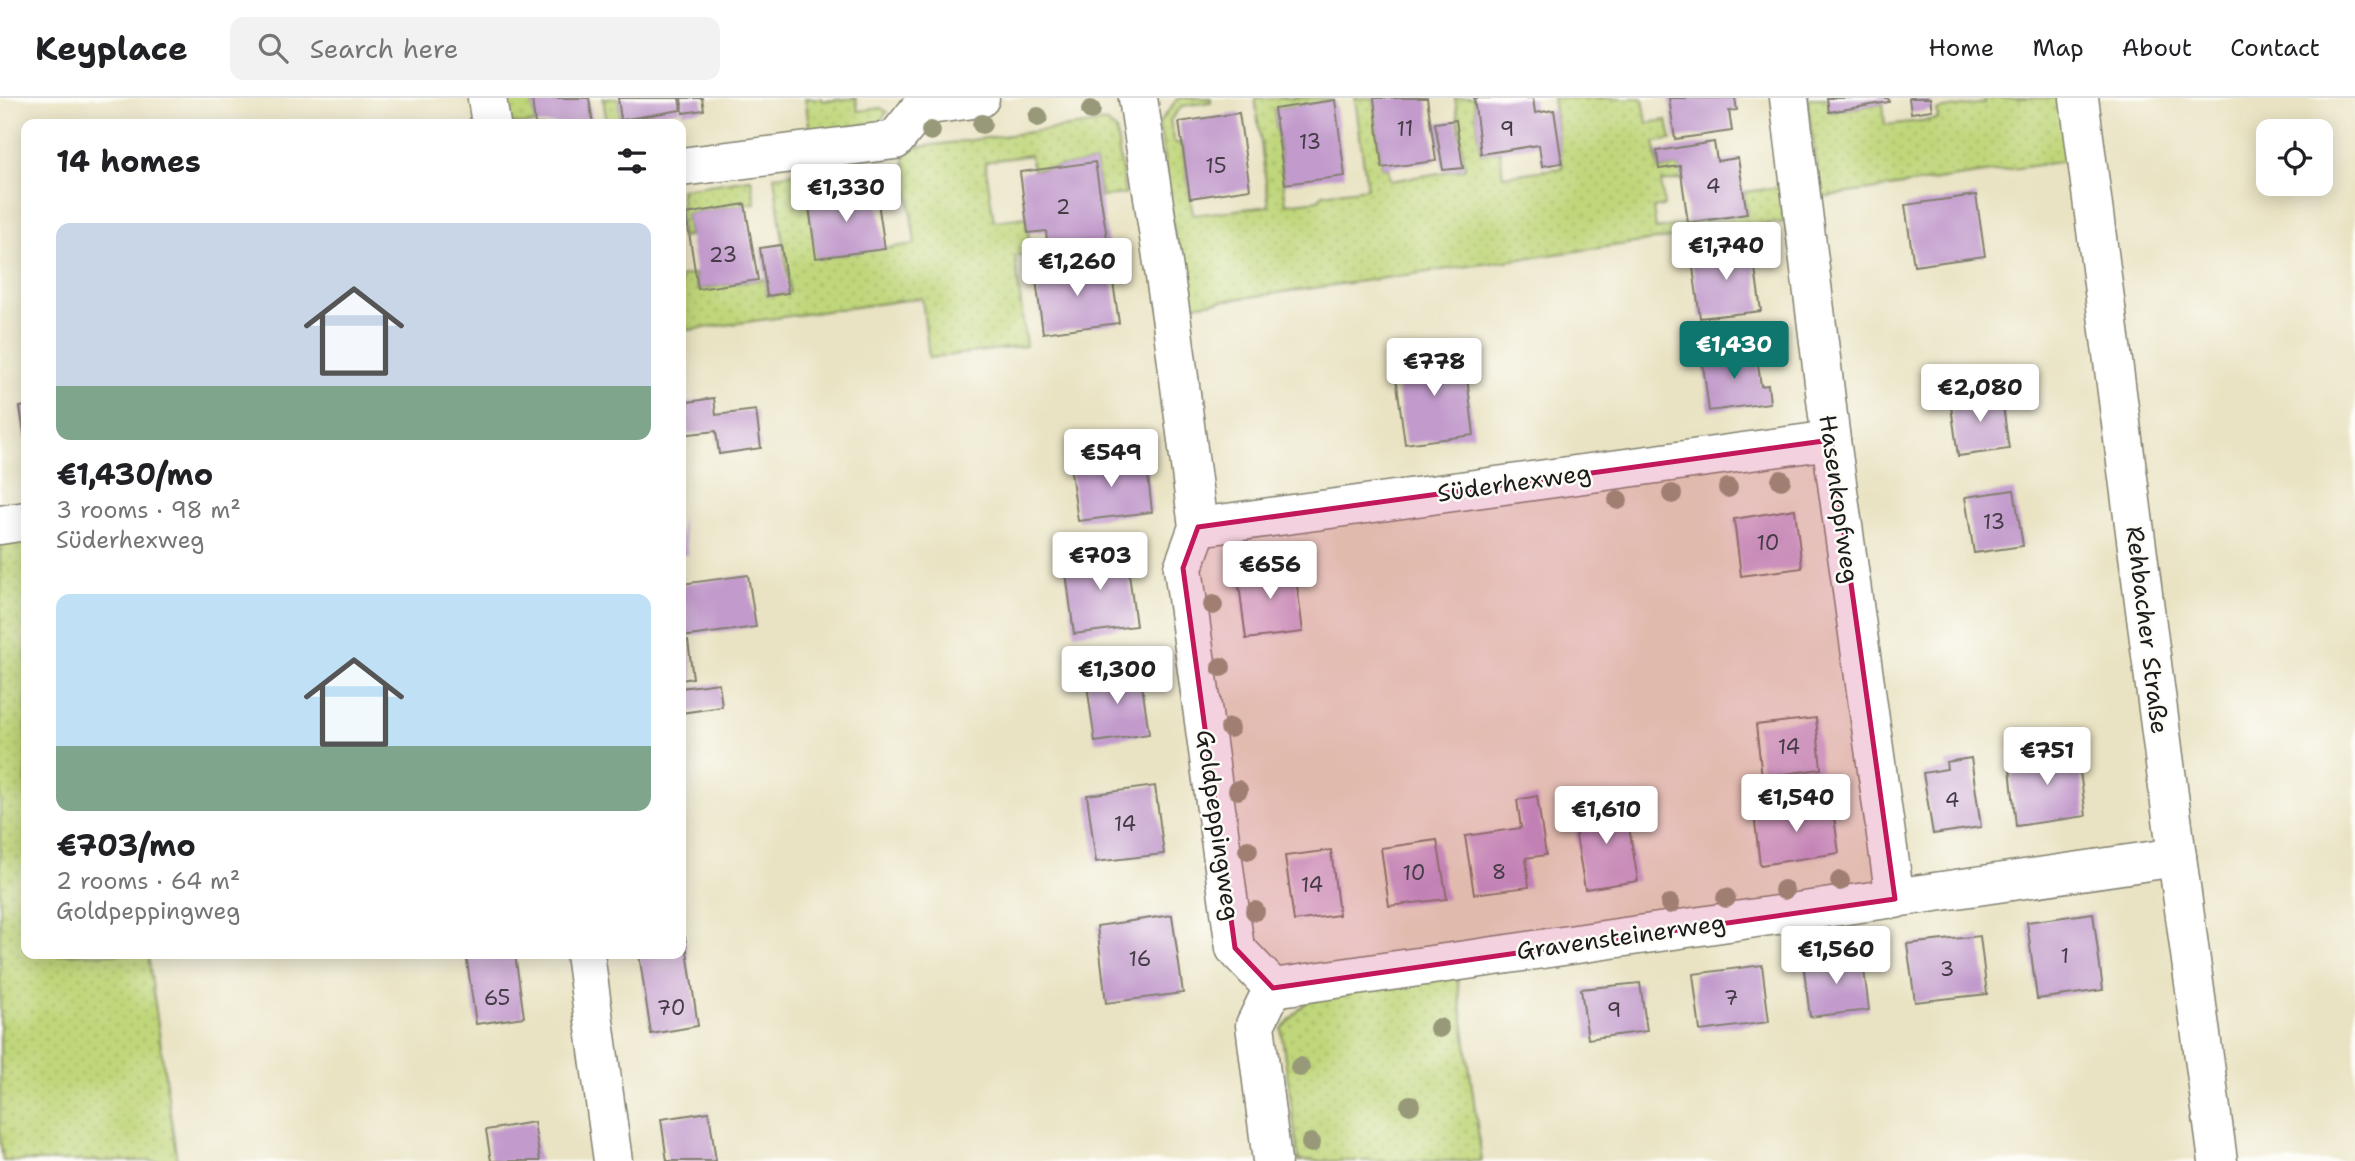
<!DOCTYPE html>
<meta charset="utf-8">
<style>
:root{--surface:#fff;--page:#f2f2f2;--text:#202124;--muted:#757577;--line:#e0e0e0;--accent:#0f766e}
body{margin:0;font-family:"Shantell Sans",sans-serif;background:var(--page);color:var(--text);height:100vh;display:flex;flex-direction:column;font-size:26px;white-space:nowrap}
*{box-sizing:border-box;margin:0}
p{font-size:23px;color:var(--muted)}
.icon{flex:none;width:38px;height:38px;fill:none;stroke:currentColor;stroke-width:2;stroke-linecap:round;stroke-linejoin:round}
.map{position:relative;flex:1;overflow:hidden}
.details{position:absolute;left:21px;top:21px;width:665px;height:840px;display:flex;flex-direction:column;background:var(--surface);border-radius:14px;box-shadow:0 4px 18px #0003}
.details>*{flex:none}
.fabs{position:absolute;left:2256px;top:21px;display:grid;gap:14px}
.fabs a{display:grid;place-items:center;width:77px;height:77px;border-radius:14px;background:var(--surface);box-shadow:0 4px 18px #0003;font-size:35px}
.price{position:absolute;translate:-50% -60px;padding:0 16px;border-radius:7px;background:#fff;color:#222;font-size:23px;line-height:46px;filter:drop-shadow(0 2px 4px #0008)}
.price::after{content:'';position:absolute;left:50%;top:42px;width:21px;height:16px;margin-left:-10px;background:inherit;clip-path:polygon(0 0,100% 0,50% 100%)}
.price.on{background:var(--accent);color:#fff}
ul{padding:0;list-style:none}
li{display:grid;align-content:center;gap:14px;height:371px;padding:0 35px}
li span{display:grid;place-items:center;height:217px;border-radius:14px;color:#555}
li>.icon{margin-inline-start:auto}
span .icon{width:126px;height:126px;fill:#fffc;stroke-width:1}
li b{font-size:30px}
h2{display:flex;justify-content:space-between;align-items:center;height:84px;padding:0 35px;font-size:30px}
header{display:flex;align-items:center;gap:42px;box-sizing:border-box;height:98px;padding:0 35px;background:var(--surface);border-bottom:2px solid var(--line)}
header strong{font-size:33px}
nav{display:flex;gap:38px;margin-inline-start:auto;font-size:24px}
.search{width:490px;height:63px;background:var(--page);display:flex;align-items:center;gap:18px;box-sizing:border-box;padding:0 24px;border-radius:14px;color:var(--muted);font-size:26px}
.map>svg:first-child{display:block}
</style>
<header>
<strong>Keyplace</strong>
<div class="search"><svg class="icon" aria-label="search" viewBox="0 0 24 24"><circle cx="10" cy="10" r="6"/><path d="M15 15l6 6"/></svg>Search here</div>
<nav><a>Home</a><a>Map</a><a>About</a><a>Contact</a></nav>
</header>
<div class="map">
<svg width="2355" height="1063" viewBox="0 0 2355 1063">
<defs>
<pattern id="green-dots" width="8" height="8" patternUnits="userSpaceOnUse" patternTransform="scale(1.75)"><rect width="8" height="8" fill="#c0d67a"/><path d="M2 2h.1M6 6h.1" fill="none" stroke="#a4b769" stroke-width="1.8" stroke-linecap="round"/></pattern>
</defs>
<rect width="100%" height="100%" fill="#fdfcf7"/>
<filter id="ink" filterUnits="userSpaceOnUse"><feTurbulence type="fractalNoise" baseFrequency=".0143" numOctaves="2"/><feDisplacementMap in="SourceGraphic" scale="14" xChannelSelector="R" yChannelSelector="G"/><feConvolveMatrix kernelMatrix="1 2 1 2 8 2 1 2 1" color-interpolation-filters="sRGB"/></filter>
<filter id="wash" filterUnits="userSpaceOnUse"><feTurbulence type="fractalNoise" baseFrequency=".00686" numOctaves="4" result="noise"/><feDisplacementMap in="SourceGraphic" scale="28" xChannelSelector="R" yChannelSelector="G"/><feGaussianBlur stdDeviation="1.57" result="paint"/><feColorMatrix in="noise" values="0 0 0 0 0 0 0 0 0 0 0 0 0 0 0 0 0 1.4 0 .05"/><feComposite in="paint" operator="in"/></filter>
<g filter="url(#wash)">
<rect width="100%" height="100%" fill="#e9e3c3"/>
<g fill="url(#green-dots)" stroke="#6e794b" stroke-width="2">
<polygon points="506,0 532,0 535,26 510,26"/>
<polygon points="603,0 618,0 621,22 653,17 654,26 607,26"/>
<polygon points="805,0 822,0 823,3 856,0 858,13 881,10 887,14 879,25 810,35"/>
<polygon points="1178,0 1211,0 1211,4 1182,8 1170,22 1174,45 1182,45 1193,117 1269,108 1255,0 1330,0 1330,3 1274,11 1286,106 1318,102 1323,96 1367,90 1355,0 1374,0 1382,70 1388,69 1390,83 1465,71 1455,0 1474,0 1481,56 1500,53 1503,78 1562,70 1553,0 1643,0 1647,25 1667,22 1671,42 1654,44 1659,71 1680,68 1682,81 1661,84 1664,108 1653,110 1656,131 1747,116 1744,94 1780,89 1784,124 1185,208 1159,25"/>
<polygon points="1807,0 1828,0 1830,14 1883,5 1885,27 1938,21 1937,12 1985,5 1985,0 2064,0 2073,62 1821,99"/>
<polygon points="1106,24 1116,32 1125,96 1101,99 1095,64 1033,72 1030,57 985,64 994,123 1026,119 1031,156 1015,158 1026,248 929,260 922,200 681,233 681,178 695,176 698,191 765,181 767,198 790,195 774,78 830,70 833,97 808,101 817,160 915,146 904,60 912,50"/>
<polygon points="751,81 755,105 686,116 689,138 681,139 681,91"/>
<polygon points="26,423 26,856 148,856 177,1063 3,1063 0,1042 0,427"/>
<polygon points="1457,878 1482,1063 1299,1063 1281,931 1312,898"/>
</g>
<g id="blocks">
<g fill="#c29bcc">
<polygon points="532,0 589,0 593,26 535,26"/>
<polygon points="618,0 679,0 681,12 621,22"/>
<polygon points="681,0 702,0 704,12 683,15"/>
<polygon points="1374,0 1427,0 1436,63 1382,70"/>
<polygon points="1474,0 1533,0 1535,15 1554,12 1562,65 1542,68 1539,47 1481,56"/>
<polygon points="1669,0 1735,0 1737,12 1729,13 1732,33 1675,41"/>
<polygon points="1827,0 1888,0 1889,4 1829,14"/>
<polygon points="1909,0 1930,0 1932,12 1911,15"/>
<polygon points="1335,2 1345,78 1285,86 1274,11"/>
<polygon points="1239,15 1250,91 1190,100 1179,24"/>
<polygon points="1456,22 1463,70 1443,72 1435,25"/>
<polygon points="1714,44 1717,63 1738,60 1747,116 1688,125 1680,68 1659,71 1657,53"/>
<polygon points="1095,64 1108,146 1048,154 1046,133 1028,135 1020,74"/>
<polygon points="876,91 885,151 816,160 808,101"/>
<polygon points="1976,97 1985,158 1914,168 1905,107"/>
<polygon points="745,106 758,182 698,191 686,116"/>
<polygon points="781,147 788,195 767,198 760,150"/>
<polygon points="1752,149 1761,213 1700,220 1691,156"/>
<polygon points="1110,164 1119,225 1043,235 1035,174"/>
<polygon points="1756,252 1761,288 1768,287 1770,305 1709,313 1702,259"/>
<polygon points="1464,255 1474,337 1405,346 1394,264"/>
<polygon points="2001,293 2009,351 1958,358 1950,301"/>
<polygon points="714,300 716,317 756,312 761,350 719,356 716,333 681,337 681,305"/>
<polygon points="26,308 26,341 25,342 20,309"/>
<polygon points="1146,359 1152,414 1078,423 1070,367"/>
<polygon points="2014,392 2023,448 1974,455 1965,399"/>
<polygon points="1795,411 1802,470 1741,478 1734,421"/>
<polygon points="681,419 688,456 681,457"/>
<polygon points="1126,453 1136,528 1074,536 1064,460"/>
<polygon points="1294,464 1303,534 1246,541 1237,471"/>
<polygon points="748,477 756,529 681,539 681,486"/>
<polygon points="688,543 693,580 681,582 681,544"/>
<polygon points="1140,573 1149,636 1095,644 1086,580"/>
<polygon points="719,585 722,609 681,615 681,590"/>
<polygon points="1816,620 1821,671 1762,679 1756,627"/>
<polygon points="2077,651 2086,718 2016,728 2009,660"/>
<polygon points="1971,660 1981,729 1933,736 1923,675 1947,671 1946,664"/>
<polygon points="1155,688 1164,756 1096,764 1087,697"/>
<polygon points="1537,698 1546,757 1526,760 1529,789 1474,796 1465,738 1521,730 1517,702"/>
<polygon points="1624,700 1638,783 1585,791 1573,720 1596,716 1594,705"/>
<polygon points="1832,705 1839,755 1760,767 1754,716"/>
<polygon points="1437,742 1447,801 1389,808 1381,750"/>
<polygon points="1331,752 1339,817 1294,823 1285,758"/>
<polygon points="2093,815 2103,892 2037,901 2027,824"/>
<polygon points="1172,817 1183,895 1106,905 1097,828"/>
<polygon points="1980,838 1987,896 1915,904 1907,846"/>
<polygon points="681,839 685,839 698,928 651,936 639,856 681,856"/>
<polygon points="466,856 515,856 524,919 476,926"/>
<polygon points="1862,856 1869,912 1810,919 1803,864"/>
<polygon points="1762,867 1769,924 1700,933 1693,876"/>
<polygon points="1640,885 1647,933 1588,941 1581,891"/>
<polygon points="709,1014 716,1063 667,1063 661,1021"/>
<polygon points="534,1024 540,1063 491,1063 486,1032"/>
</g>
</g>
</g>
<g filter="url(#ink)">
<use href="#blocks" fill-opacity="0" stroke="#828070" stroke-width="2"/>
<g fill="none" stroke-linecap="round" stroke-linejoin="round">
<defs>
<g id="minor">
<polyline points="487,0 491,26"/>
<polyline points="1138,0 1172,225 1198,429 1183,470 1235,850 1273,890 1255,927 1272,1063"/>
<polyline points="1789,0 1831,342 1895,801"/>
<polyline points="2079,0 2177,759 2218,1063"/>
<polyline points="681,69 895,42 922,8 980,0"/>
<polyline points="0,427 26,423"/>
<polyline points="1198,429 1831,342"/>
<polyline points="585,856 613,1063"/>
<polyline points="1273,890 2177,759"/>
</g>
</defs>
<use href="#minor" stroke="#828070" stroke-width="41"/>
<use href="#minor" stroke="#fff" stroke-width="38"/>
</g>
<g fill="#989979">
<circle cx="1091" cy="12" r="10"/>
<circle cx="1038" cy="19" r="10"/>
<circle cx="982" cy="26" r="10"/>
<circle cx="931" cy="33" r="10"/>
<circle cx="1781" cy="382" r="10"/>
<circle cx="1728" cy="390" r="10"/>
<circle cx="1672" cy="396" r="10"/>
<circle cx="1618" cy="402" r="10"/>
<circle cx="1213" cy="507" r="10"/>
<circle cx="1221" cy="569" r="10"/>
<circle cx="1230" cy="630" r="10"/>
<circle cx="1238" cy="692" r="10"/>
<circle cx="1248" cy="752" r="10"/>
<circle cx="1840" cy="783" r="10"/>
<circle cx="1784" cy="792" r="10"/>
<circle cx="1726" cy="800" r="10"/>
<circle cx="1670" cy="806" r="10"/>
<circle cx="1255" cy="813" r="10"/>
<circle cx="1439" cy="930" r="10"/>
<circle cx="1300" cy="969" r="10"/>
<circle cx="1410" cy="1007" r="10"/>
<circle cx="1311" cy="1045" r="10"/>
</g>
</g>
<path fill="#c2185b" fill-opacity="0.2" stroke="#c2185b" stroke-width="5" stroke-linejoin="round" d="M1831,342L1895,801L1273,890L1235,850L1183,470L1198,429Z"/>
<g text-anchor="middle" stroke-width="5" stroke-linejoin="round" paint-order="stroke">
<g font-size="21" fill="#463c48">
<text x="1405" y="38">11</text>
<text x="1507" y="38">9</text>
<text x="1310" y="51">13</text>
<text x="1216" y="75">15</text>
<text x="1713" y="95">4</text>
<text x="1063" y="116">2</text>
<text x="723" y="164">23</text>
<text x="1994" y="431">13</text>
<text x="1768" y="452">10</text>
<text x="1789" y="656">14</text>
<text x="1952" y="709">4</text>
<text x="1125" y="733">14</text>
<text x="1499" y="781">8</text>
<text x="1414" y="782">10</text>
<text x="1312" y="794">14</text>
<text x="2065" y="865">1</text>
<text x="1140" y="868">16</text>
<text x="1947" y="878">3</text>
<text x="497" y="907">65</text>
<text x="1731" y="907">7</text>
<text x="671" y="917">70</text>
<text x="1614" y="919">9</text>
</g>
<g font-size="24" fill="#1c1c1c" stroke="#fdfcf7">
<text transform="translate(1514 385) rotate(-8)" y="8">Süderhexweg</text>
<text transform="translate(1839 401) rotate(82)" y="8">Hasenkopfweg</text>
<text transform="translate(2147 532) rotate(83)" y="8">Rehbacher Straße</text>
<text transform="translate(1218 727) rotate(82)" y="8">Goldpeppingweg</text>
<text transform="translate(1621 839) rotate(-8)" y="8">Gravensteinerweg</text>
</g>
</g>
</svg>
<div class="fabs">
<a><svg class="icon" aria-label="locate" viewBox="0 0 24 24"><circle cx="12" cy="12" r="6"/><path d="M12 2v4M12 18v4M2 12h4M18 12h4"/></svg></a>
</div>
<b class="price" style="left:846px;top:126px">€1,330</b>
<b class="price" style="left:1726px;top:184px">€1,740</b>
<b class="price" style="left:1077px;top:200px">€1,260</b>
<b class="price on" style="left:1734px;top:283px">€1,430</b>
<b class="price" style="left:1434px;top:300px">€778</b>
<b class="price" style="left:1980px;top:326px">€2,080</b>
<b class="price" style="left:1111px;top:391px">€549</b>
<b class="price" style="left:1100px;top:494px">€703</b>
<b class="price" style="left:1270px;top:503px">€656</b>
<b class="price" style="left:1117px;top:608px">€1,300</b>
<b class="price" style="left:2047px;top:689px">€751</b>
<b class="price" style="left:1796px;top:736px">€1,540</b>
<b class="price" style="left:1606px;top:748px">€1,610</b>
<b class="price" style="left:1836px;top:888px">€1,560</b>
<section class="details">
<h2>14 homes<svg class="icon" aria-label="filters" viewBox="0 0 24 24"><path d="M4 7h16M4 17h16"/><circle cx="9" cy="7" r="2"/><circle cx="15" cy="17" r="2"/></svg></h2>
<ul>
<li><span style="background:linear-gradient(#c9d6e8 75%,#7fa58c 0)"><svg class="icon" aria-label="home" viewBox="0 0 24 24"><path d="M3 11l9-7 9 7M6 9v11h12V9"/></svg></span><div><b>€1,430/mo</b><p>3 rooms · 98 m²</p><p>Süderhexweg</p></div></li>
<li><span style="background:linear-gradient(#bfe0f5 70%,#7fa58c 0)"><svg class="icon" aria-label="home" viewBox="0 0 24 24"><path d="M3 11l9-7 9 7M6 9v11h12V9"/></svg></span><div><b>€703/mo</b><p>2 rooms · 64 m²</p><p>Goldpeppingweg</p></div></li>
</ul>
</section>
</div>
